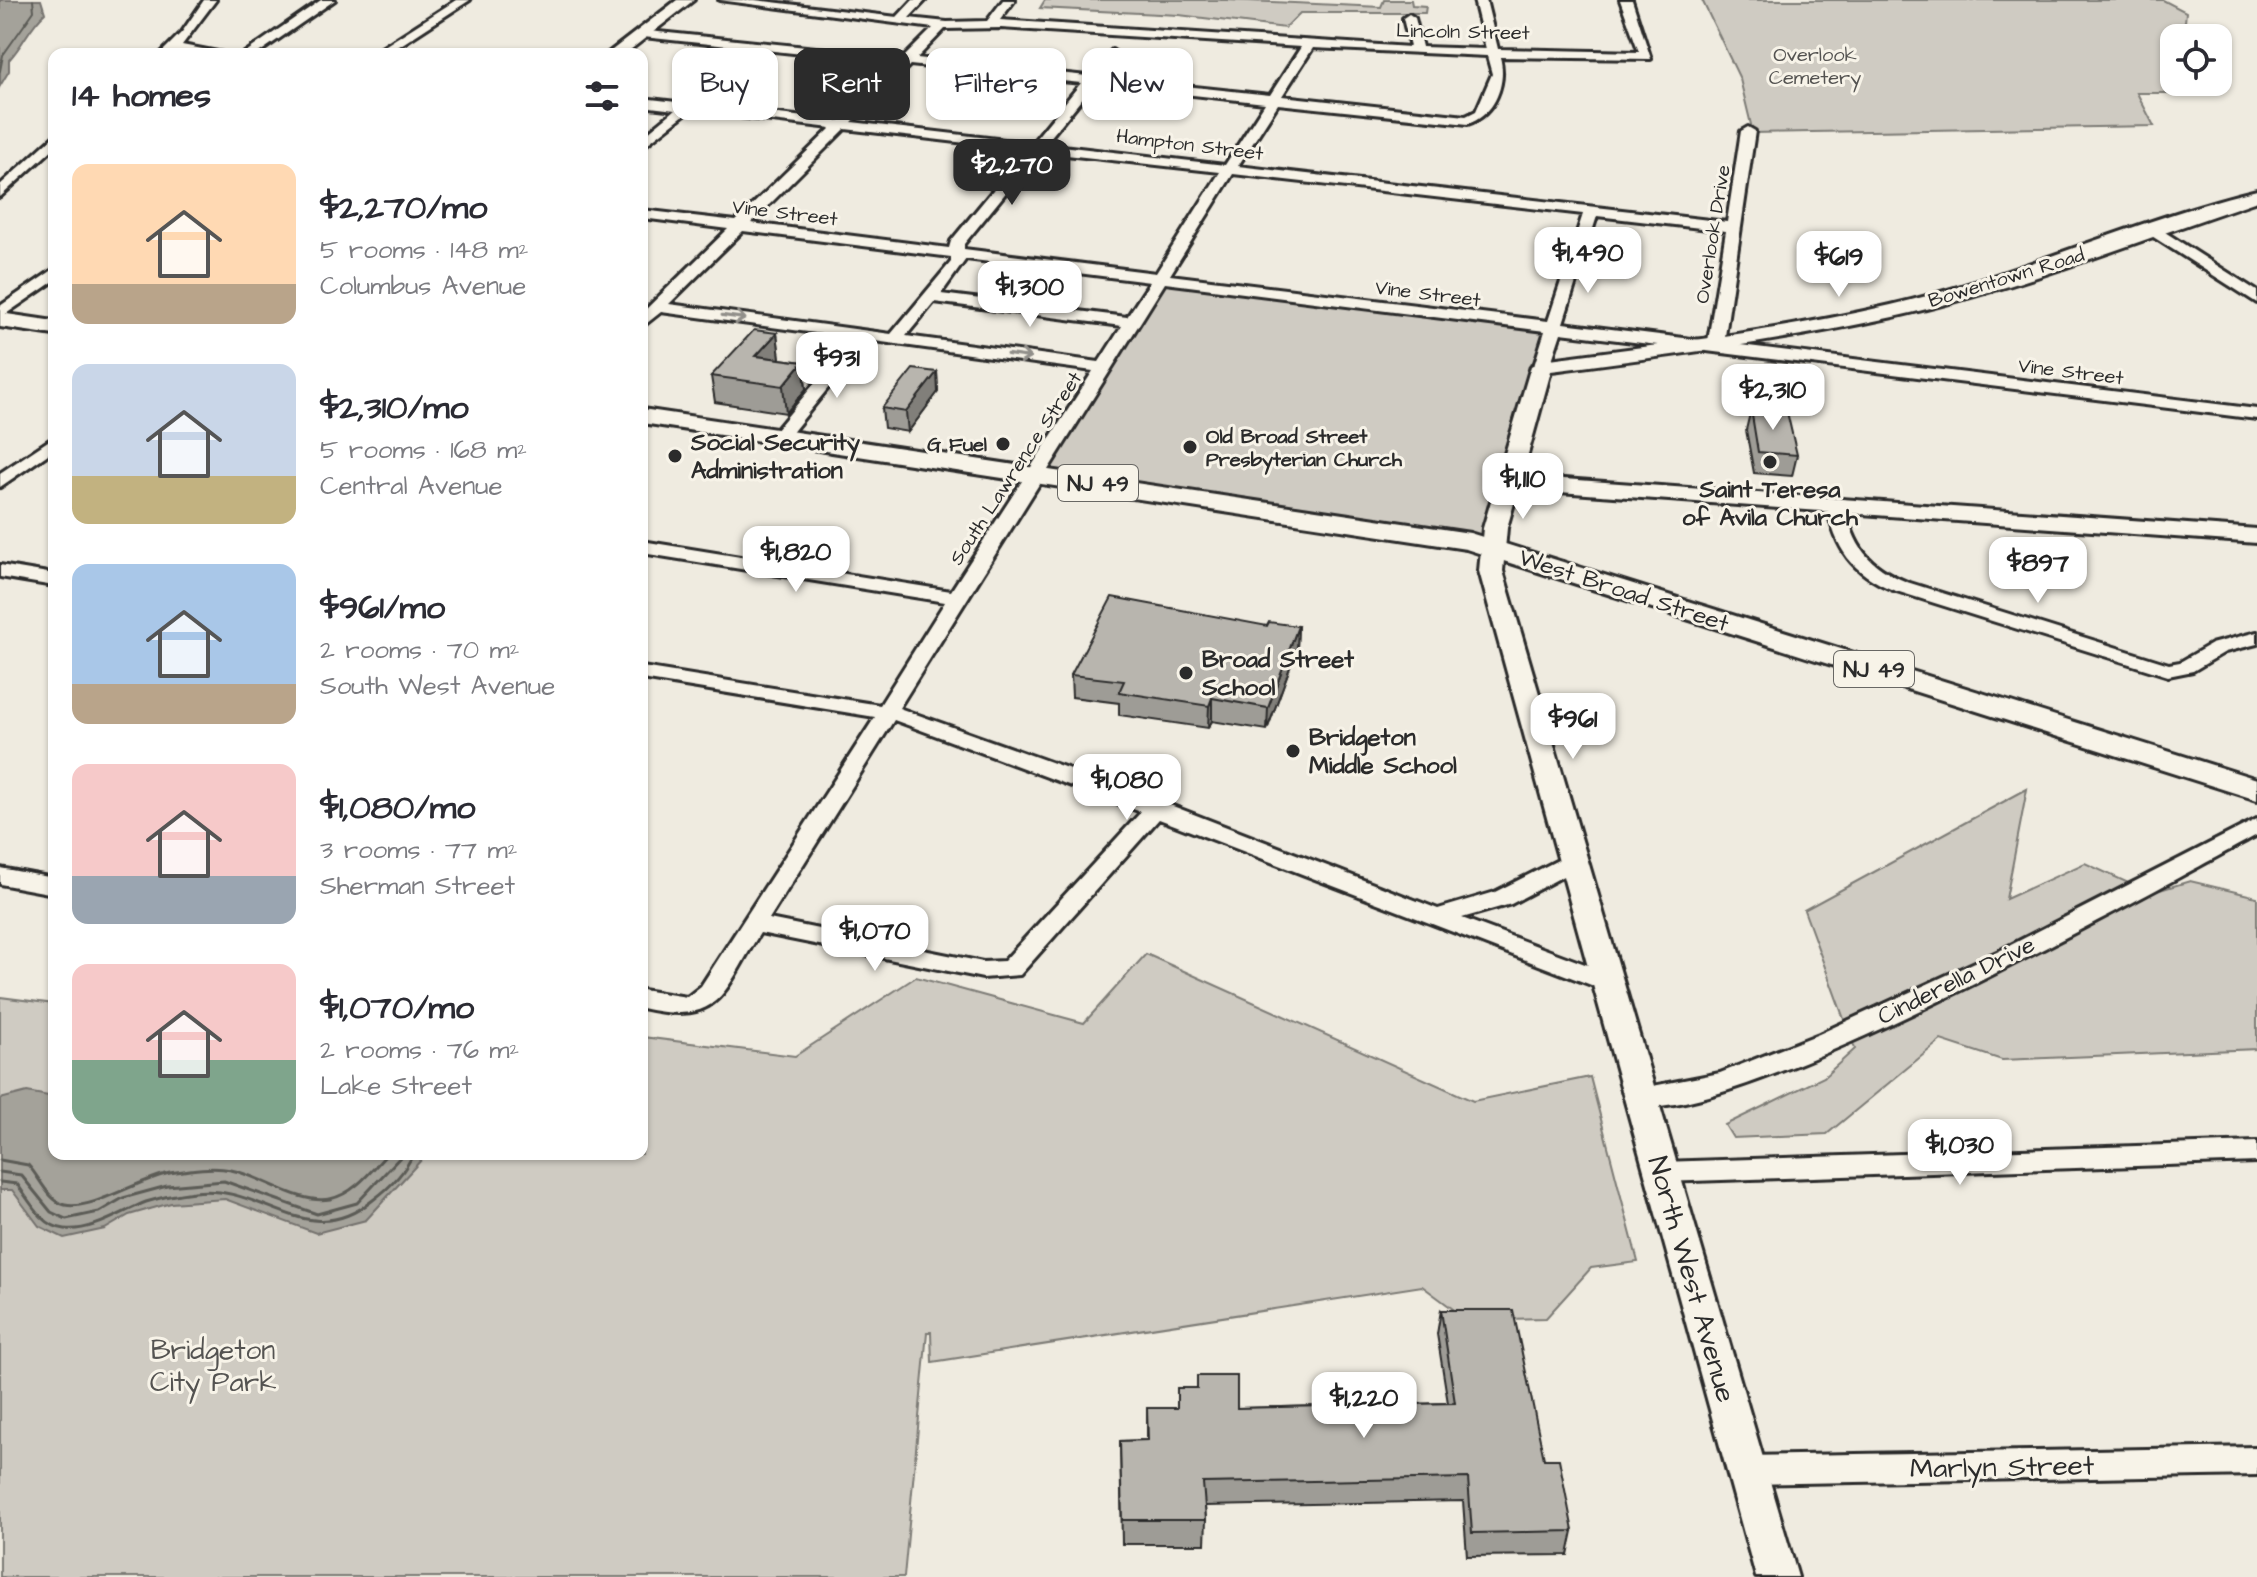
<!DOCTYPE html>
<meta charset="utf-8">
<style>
:root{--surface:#fff;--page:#f2f2f3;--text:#2b2b33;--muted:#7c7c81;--accent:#2b2b2b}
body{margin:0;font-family:"Architects Daughter",sans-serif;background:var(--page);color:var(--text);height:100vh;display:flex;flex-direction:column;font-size:30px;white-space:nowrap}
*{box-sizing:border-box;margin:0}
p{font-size:26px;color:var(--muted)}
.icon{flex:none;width:44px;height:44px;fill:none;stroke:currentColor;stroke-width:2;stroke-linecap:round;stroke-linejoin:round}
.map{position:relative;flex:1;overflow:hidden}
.sheet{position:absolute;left:48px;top:48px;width:600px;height:1112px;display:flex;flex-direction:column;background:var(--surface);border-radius:16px;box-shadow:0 2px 6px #0004}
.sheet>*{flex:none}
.guide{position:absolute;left:672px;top:48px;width:760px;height:72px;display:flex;gap:16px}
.controls{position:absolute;left:2160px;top:24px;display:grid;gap:16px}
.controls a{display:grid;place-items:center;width:72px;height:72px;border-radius:16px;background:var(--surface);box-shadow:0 2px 6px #0004;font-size:40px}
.price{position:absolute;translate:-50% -68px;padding:0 18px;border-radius:16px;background:#fff;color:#222;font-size:26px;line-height:52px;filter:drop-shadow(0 2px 4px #0008)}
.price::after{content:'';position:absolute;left:50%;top:48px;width:24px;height:18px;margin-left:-12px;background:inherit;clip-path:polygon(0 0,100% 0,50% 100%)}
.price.active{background:var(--accent);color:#fff}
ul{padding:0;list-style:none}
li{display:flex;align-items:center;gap:24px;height:200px;padding:0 24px}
li span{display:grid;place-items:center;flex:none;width:224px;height:160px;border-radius:16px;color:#555}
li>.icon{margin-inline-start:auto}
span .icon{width:96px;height:96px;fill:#fffc;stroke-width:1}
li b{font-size:34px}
h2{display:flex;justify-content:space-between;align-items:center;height:96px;padding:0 24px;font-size:34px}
.chip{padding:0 28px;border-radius:16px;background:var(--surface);box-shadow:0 2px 6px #0004;font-size:28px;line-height:72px}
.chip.active{background:var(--accent);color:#fff}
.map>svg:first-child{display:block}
</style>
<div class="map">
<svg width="2257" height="1577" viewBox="0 0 2257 1577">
<rect width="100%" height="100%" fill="#efebe0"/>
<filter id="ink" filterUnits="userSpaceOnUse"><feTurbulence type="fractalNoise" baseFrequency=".0125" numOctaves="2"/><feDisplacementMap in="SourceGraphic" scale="16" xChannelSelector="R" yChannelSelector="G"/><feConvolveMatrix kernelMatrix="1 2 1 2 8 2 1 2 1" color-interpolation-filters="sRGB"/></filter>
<g filter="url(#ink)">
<g fill="#cfcbc2" stroke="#7d7b76" stroke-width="2">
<polygon points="1045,0 1227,0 1381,7 1384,0 1411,0 1412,5 1426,6 1425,13 1300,13 1285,28 1179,15 1040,8"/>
<polygon points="1702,0 2163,0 2186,12 2185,22 2164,31 2174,44 2174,82 2204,82 2213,93 2137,93 2154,126 1753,133 1740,79"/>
<polygon points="1162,279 1555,329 1491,547 1038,474"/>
<polygon points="2027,789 2006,899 2085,863 2150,893 2190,881 2257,897 2257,1049 2002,1060 1941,1040 1827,1134 1733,1138 1725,1125 1824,1077 1855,1049 1804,910"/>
<polygon points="1146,954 1473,1101 1590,1077 1638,1262 1591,1268 1546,1318 1468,1320 1422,1286 932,1362 931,1332 927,1332 904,1577 0,1577 0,997 54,1004 54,1154 642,1154 642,1037 795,1056 916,977 1084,1023"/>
</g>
<g fill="#a4a29a" stroke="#74726e" stroke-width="2">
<path d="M0,0H41L45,13C29,27 24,44 9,60V71L0,86Z"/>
<polygon points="27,1092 54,1097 54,1154 419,1154 422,1159 366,1220 316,1233 225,1199 171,1203 129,1215 105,1229 64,1238 39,1226 12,1190 0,1190 0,1099"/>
</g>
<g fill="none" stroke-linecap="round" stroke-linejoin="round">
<polyline stroke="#5b5b57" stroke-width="2" points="0,71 3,55 34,11 33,0"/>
<g stroke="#5b5b57" stroke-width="3">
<path d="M0,1160L28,1165C39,1176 48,1201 65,1205C92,1211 141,1178 170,1173C189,1170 212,1166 231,1170C262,1176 299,1205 330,1199C354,1194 371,1171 387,1154"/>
<polyline points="0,1172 21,1175 51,1212 66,1219 99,1212 123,1198 167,1186 224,1181 317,1214 357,1203 403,1154"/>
<path d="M0,1182L17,1184C29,1200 42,1227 65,1229C92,1232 121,1212 146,1202C162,1197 178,1194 194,1192C264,1183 306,1254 373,1200C389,1188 405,1173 413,1154"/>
</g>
<defs>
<g id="minor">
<polygon points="204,0 216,0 182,45 228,54 160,54 182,32"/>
<polygon points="321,0 335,0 257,54 243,54"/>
<polygon points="456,0 470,0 387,54 372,54"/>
<path d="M719,0H755L897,17L913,0H926L909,18L947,22L987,21L1003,0H1015L1000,20L1410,47L1403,18L1409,14L1415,18L1422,47L1486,49L1474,0H1486L1498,49L1639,52L1620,0H1632L1651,59L1500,57C1507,83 1495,115 1468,124L1278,104L1238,166L1727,222L1741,131L1748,127L1755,131L1724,343L2257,409V419L1561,333L1550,366L1542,371L1534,366L1545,331L1165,283L899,708L1165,803L1438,909L1495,892L1566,856H1582L1585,861L1582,866L1511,904L1462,918L1617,976L1620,982L1617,988H1599L1159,819L1020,975L983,978L760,933C722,993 722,1026 642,1008V990L687,997L701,986L875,717L642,679V667L880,705L945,602L642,553V541L951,591L1093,371L867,340L786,440L780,441L771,436L852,338L661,312L642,327V313L728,229L642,218V210L736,221L831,128L689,111L642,148V137L675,110L642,106V98L839,121L897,64L643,37L637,33L639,30L904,57L933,28ZM1001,28L1301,47L1270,95L1100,77L1118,54L1112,50L1087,76L917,58L945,29ZM1313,48L1487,56L1492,74L1476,111L1466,116L1282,96ZM910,65L1081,83L1032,143L852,122ZM1094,84L1265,103L1225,165L1045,144ZM845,129L1026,150L951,241L949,248L751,223ZM1039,152L1220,172L1156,273L964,249V244ZM1233,174L1583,214L1548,321L1170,275ZM1597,216L1726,231L1708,341L1563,323ZM743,231L951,257V262L891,334L669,304ZM966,259L1150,282L1127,317L941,294ZM934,302L1122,326L1099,362L906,336ZM894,720L1141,812L1004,961L983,962L769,919Z"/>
<polygon points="54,136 54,148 0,197 0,185"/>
<polygon points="2147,227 2157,227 2257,291 2257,303 2147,233"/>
<polygon points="54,269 54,281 0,318 0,306"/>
<polygon points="54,437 54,450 0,487 0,473"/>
<path d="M1836,500L1845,505C1853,546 1868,566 1907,582L2169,664L2180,662L2211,644L2257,632V644L2225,652L2193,671L2168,676L1893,590C1852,573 1835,549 1827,505Z"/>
<polygon points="0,565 54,574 54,586 0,577"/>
<path d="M2257,819V835C2157,889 1723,1132 1632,1104L1628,1097L1632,1090L1720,1073L1819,1034L1999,951Z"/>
<polygon points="0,868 54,878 54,894 0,884"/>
<polygon points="2257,1142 2257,1162 1662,1182 1652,1179 1649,1172 1652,1165 1662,1162"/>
<polygon points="2257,1447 2257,1475 1747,1484 1736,1480 1732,1470 1736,1460 1747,1456"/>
</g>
<g id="major">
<polygon points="677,0 694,0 625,54 607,54"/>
<path d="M2257,190V201C2137,241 2016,290 1893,317C1780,342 1666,356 1551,371L1522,476L2257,529V543L1518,489L1507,528L1503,571L1798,1577H1756L1479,571L1483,528L1531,366L1542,360C1659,345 1776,332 1891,305C2016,276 2133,220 2257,190Z"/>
</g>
<g id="highway">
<polygon points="0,313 54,321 54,335 0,327"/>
<polygon points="642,409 1470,533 2257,779 2257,800 1466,549 642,423"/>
</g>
</defs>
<use href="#minor" stroke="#2b2b2b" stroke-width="6"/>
<use href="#major" stroke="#2b2b2b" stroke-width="6"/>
<use href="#highway" stroke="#2b2b2b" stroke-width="6"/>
<use href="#minor" fill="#f7f3e8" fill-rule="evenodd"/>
<use href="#major" fill="#f7f3e8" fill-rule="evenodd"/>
<use href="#highway" fill="#f7f3e8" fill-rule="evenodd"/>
</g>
<g fill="#9e9c96" stroke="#2b2b2b" stroke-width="2">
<polygon points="777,333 780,359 803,362 806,389 786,413 715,402 711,376"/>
<polygon points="937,372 938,392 908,432 884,428 882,408"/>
<polygon points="1751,409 1797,455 1792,476 1754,473 1746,430"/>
<polygon points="1267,626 1298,626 1297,648 1267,730 1212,721 1208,728 1119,715 1119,703 1072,697 1071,675"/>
<polygon points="1441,1310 1544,1459 1573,1531 1568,1555 1467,1556 1463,1501 1205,1506 1206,1520 1205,1544 1122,1544 1120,1441 1147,1440 1147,1408 1237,1408 1448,1403 1437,1334"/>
</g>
<g fill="#817f7a" stroke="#2b2b2b" stroke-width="2">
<polygon points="777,333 780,359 756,356"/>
<polygon points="803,362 806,389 786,413 783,386"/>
<polygon points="937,372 938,392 908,432 906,412"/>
<polygon points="1298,626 1297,648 1267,730 1268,708"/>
<polygon points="1212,698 1212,721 1208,728 1209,706"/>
</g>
<g fill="#b8b5ae" stroke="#2b2b2b" stroke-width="2">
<polygon points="754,330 777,333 756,356 803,362 783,386 711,376"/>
<polygon points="913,369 937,372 906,412 882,408"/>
<polygon points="1751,409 1787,412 1797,455 1758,452"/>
<polygon points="1112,597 1267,626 1269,622 1298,626 1268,708 1212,698 1209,706 1119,692 1124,681 1071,675"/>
<polygon points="1441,1310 1513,1310 1544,1459 1559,1459 1573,1531 1472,1533 1468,1478 1203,1483 1206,1520 1122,1520 1120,1441 1148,1440 1147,1408 1177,1408 1177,1388 1197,1388 1197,1376 1237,1376 1237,1408 1455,1403"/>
</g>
<defs><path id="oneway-shaft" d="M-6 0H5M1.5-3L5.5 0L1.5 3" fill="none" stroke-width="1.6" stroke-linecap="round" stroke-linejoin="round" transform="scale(2)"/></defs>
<g stroke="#918f8a">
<use href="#oneway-shaft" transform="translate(734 317) rotate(8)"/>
<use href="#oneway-shaft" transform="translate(1019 356) rotate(8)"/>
</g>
</g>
<g fill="#2b2b2b" stroke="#f7f3e8" stroke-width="3">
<circle cx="1003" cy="444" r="8"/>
<circle cx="1190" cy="447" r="8"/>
<circle cx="675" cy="456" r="8"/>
<circle cx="1770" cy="462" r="8"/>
<circle cx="1186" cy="673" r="8"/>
<circle cx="1293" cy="751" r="8"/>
</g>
<g text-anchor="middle" stroke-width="6" stroke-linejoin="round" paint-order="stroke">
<g font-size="20" fill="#2b2b2b" stroke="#f7f3e8">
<text transform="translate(1463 31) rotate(1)" y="7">Lincoln Street</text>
<text transform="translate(1190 144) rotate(7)" y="7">Hampton Street</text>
<text transform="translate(785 212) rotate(7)" y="7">Vine Street</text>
<text transform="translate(1712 234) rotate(-81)" y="7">Overlook Drive</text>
<text transform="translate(2006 277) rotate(-17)" y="7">Bowentown Road</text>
<text transform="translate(1428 293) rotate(7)" y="7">Vine Street</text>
<text transform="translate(2071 371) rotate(7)" y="7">Vine Street</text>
<text transform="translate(1015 468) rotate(-57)" y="7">South Lawrence Street</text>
</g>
<g font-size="20" fill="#545351" stroke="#f7f3e8">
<text x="1815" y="61">Overlook<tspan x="1815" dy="23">Cemetery</tspan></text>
</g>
<g font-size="20" font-weight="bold" fill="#2b2b2b" stroke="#f7f3e8" text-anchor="start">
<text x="1206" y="443">Old Broad Street<tspan x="1206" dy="23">Presbyterian Church</tspan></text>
<text x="987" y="451" text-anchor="end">G Fuel</text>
</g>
<g fill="#f7f3e8" stroke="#686764" stroke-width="2">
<rect x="1058" y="465" width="80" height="36" rx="6"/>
<rect x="1834" y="651" width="80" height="36" rx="6"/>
</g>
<g font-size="22" font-weight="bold" fill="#2b2b2b">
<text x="1098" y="491">NJ 49</text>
<text x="1874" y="677">NJ 49</text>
</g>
<g font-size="24" font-weight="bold" fill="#2b2b2b" stroke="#f7f3e8" text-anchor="start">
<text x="691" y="450">Social Security<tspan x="691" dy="28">Administration</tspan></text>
<text x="1770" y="497" text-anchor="middle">Saint Teresa<tspan x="1770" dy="28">of Avila Church</tspan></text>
<text x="1202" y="667">Broad Street<tspan x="1202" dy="28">School</tspan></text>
<text x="1309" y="745">Bridgeton<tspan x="1309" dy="28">Middle School</tspan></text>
</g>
<g font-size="24" fill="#2b2b2b" stroke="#f7f3e8">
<text transform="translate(1624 590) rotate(18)" y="8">West Broad Street</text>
<text transform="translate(1956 980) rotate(-26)" y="8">Cinderella Drive</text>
</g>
<g font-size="28" fill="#2b2b2b" stroke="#f7f3e8">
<text transform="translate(1693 1279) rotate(74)" y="10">North West Avenue</text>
<text transform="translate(2002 1466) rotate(-1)" y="10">Marlyn Street</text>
</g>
<g font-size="28" fill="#545351" stroke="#f7f3e8">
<text x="213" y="1359">Bridgeton<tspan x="213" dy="32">City Park</tspan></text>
</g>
</g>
</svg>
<div class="controls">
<a><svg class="icon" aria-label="locate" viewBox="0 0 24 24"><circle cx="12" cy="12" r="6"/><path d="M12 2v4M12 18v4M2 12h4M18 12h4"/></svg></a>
</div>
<b class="price active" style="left:1012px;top:207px">$2,270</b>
<b class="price" style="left:1588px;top:295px">$1,490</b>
<b class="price" style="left:1839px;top:299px">$619</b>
<b class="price" style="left:1030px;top:329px">$1,300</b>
<b class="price" style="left:837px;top:400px">$931</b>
<b class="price" style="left:1773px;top:432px">$2,310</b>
<b class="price" style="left:1523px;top:521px">$1,110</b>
<b class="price" style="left:796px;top:594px">$1,820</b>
<b class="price" style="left:2038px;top:605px">$897</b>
<b class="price" style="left:1573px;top:761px">$961</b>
<b class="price" style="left:1127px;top:822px">$1,080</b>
<b class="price" style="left:875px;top:973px">$1,070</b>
<b class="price" style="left:1960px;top:1187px">$1,030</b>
<b class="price" style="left:1364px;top:1440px">$1,220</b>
<div class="guide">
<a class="chip">Buy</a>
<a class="chip active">Rent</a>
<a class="chip">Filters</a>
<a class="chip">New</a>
</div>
<section class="sheet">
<h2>14 homes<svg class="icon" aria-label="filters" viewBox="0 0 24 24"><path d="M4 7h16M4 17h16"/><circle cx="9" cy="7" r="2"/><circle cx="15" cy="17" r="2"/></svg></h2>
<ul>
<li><span style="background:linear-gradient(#ffd9b3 75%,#b9a48a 0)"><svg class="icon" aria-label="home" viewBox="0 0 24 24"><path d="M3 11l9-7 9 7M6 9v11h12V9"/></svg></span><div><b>$2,270/mo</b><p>5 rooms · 148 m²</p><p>Columbus Avenue</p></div></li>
<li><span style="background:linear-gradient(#c9d6e8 70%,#c2b280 0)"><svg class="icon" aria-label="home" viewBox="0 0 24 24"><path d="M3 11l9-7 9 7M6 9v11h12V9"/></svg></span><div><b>$2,310/mo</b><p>5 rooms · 168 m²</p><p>Central Avenue</p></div></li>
<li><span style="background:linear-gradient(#a9c7e8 75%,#b9a48a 0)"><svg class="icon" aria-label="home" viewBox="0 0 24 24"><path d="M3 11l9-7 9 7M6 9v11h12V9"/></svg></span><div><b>$961/mo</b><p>2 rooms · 70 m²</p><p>South West Avenue</p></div></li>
<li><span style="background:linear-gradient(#f6c9c9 70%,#9aa5b1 0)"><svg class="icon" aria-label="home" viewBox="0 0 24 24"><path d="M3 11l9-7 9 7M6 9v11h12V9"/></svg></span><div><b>$1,080/mo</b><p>3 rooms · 77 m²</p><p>Sherman Street</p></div></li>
<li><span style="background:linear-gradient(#f6c9c9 60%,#7fa58c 0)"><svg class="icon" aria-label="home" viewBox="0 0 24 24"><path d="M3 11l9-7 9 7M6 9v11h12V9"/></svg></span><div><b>$1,070/mo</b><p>2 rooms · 76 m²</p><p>Lake Street</p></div></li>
</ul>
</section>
</div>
